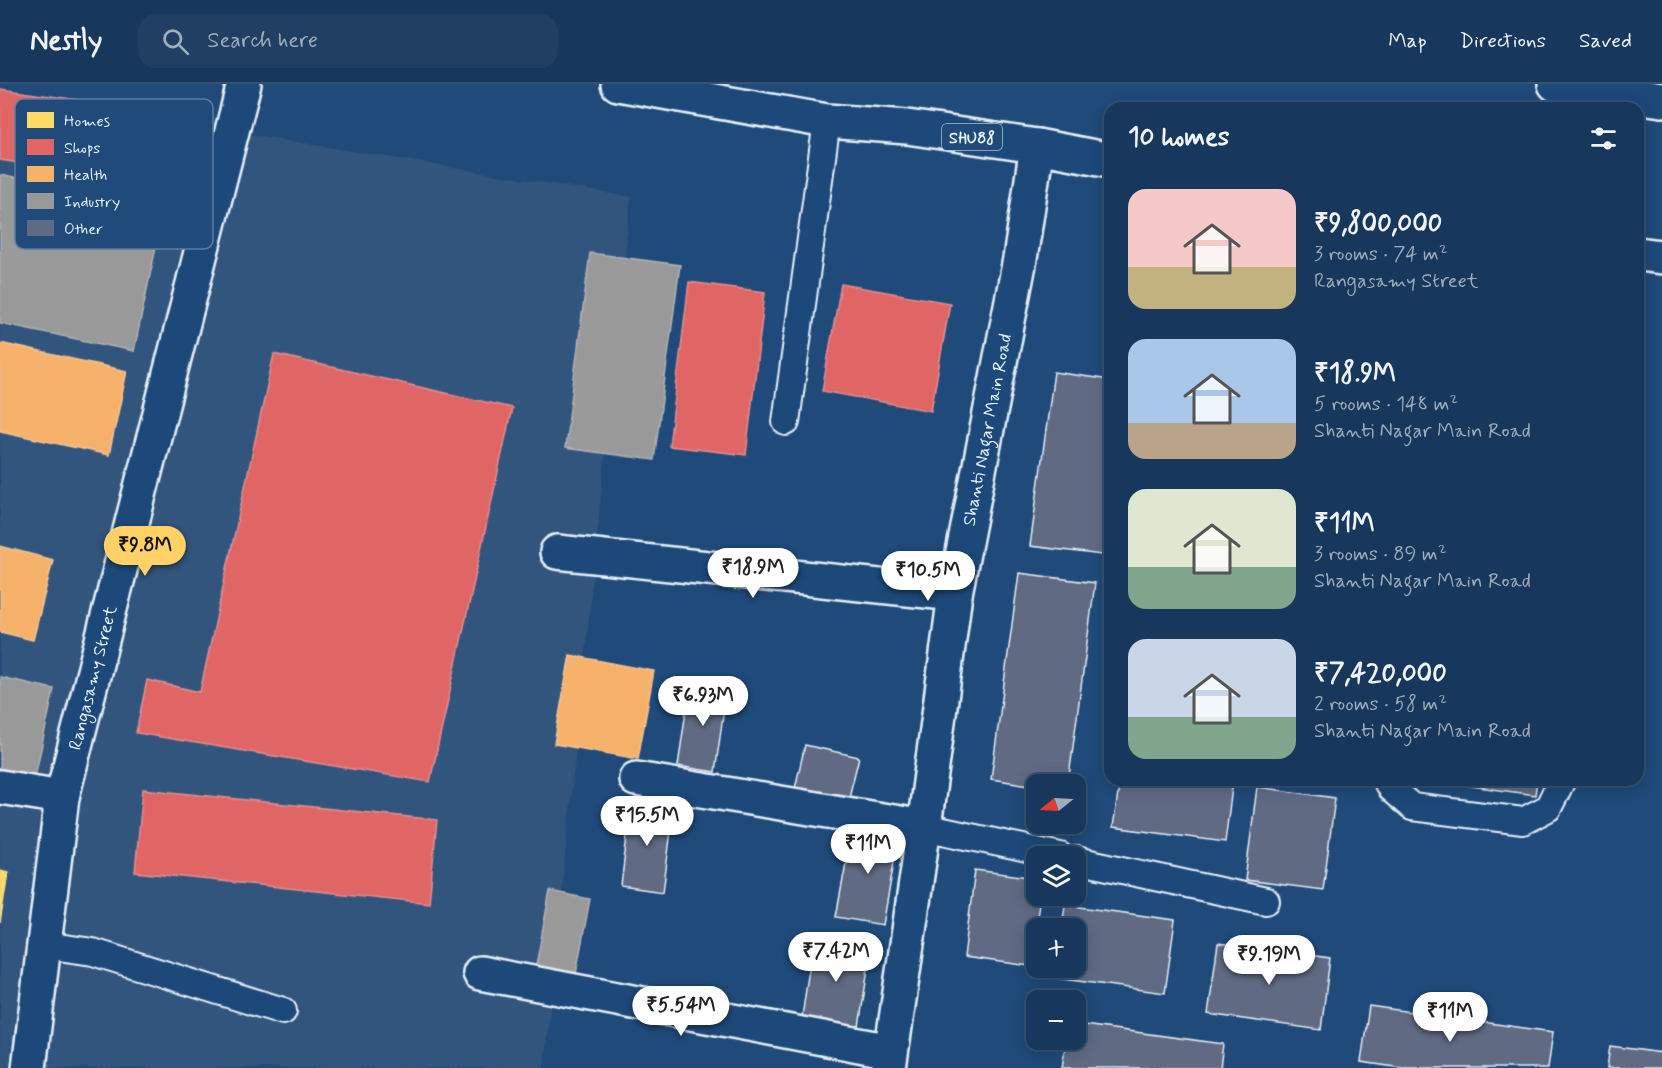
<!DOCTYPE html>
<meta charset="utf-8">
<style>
:root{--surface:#17385c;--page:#203f62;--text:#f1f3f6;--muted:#9eacbb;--line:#365272;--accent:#ffd166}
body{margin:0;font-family:Mynerve,sans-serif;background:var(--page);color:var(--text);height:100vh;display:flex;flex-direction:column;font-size:22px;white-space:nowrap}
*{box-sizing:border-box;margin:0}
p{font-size:20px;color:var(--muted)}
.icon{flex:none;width:33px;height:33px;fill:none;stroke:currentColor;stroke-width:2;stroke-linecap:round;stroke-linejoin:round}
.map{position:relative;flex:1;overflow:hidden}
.side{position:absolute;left:1104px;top:18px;width:540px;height:684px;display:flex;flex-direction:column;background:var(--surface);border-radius:18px;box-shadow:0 3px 15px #0003,0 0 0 2px var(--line)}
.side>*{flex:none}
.needle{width:39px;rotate:252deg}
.buttons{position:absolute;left:1026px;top:690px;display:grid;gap:12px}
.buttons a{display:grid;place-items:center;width:60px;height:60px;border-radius:12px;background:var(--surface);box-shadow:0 3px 15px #0003,0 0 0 2px var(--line);font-size:30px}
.price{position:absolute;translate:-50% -51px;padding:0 14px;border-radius:21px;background:#fff;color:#222;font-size:20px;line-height:39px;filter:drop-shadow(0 2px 3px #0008)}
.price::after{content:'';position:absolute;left:50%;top:36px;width:18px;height:14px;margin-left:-9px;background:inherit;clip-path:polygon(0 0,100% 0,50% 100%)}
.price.selected{background:var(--accent);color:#111}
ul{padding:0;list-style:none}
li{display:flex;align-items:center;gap:18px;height:150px;padding:0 24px}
li span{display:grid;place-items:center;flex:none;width:168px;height:120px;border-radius:18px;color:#555}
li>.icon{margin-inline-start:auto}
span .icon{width:72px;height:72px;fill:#fffc;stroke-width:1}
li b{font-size:26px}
h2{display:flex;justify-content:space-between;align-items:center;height:72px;padding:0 24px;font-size:26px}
header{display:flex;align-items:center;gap:36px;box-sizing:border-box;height:84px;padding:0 30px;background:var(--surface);border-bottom:2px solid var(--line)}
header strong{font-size:28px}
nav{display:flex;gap:33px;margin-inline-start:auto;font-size:21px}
.search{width:420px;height:54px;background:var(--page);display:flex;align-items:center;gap:15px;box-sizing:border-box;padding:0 21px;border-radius:18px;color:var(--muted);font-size:22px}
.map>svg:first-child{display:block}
</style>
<header>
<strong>Nestly</strong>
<div class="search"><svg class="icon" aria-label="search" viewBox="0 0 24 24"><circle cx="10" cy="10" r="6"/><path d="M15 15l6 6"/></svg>Search here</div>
<nav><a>Map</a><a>Directions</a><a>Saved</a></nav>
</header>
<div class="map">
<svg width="1662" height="984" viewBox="0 0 1662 984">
<rect width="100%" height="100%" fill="#1f4a7a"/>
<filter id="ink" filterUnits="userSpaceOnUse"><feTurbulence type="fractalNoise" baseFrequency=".0167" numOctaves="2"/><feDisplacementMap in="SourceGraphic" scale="12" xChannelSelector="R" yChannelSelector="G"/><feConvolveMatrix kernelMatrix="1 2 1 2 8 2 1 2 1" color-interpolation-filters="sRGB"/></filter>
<g filter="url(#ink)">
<polygon fill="#33547d" points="0,9 631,113 544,984 0,984"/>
<polygon fill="#ffd966" stroke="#f8e092" stroke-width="1.5" points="0,786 8,788 0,839"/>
<g fill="#e06666" stroke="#e29092" stroke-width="1.5">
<polygon points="0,5 115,21 178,42 170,102 0,76"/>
<polygon points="689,198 765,208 746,371 669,362"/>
<polygon points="841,200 950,219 931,327 822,307"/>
<polygon points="274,270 512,324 430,698 136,649 147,596 200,608"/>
<polygon points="143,705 437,736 429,819 135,788"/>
</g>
<g fill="#f6b26b" stroke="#f2c595" stroke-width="1.5">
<polygon points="0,259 127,287 109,371 0,347"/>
<polygon points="0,462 53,476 33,556 0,548"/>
<polygon points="570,571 654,587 638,675 554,660"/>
</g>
<g fill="#999" stroke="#b1b3b6" stroke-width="1.5">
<polygon points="0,91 164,125 134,267 0,239"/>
<polygon points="590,169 680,181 654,376 565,364"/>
<polygon points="0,593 54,605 33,702 0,695"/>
<polygon points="550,807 590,815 575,895 535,887"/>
</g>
<g fill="#616a83" stroke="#e8f1f8" stroke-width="1.5">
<polygon points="1054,288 1110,296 1110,472 1030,462"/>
<polygon points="1019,489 1095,499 1068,700 1036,700 1036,702 991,695"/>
<polygon points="690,599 727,604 715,688 678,682"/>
<polygon points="805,661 859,673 846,725 793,713"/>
<polygon points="1120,696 1233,696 1225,758 1113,743"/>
<polygon points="1429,696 1537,696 1535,711"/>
<polygon points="1257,703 1335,714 1323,806 1245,796"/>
<polygon points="631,719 674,724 663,808 621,802"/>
<polygon points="853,741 899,749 883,841 836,833"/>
<polygon points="975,786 1036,794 1036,812 1040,812 1030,882 964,873"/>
<polygon points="1065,821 1175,836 1165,909 1056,894 1057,884 1076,884 1076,844 1062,844"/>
<polygon points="814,850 872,859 858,949 801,940"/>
<polygon points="1218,859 1330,874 1321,946 1208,930"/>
<polygon points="1369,922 1553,948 1548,984 1402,984 1361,978"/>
<polygon points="1076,940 1223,960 1220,984 1062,984 1066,956 1076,956"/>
<polygon points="1610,962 1662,969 1662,984 1607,984"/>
</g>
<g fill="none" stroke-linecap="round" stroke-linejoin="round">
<defs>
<g id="lane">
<polyline points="786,338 827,37"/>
<polyline points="1386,696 1391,705 1412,723 1523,737 1548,724 1562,696"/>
<polyline points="924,743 1060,772"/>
<polyline points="1076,776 1266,817"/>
<polyline points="44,861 93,868 283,927"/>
</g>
<g id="street">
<polyline points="557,468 955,510"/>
<polyline points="636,695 924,743"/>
<polyline points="0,703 62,713"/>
<polyline points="480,889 891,967"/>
<path id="s1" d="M29,984L62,713L244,0"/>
</g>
<g id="secondary">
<path id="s2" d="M889,984L924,743L955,510L1020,175L1037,62"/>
</g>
<g id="primary">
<polyline points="618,0 827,37 907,43 1037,62 1110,76"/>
<polyline points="1555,0 1662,16"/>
<polyline points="1638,170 1662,173"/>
</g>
</defs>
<use href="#lane" stroke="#e8f1f8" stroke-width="30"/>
<use href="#street" stroke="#e8f1f8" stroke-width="38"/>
<use href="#secondary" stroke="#e8f1f8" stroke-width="38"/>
<use href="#primary" stroke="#e8f1f8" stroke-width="38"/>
<use href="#lane" stroke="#1f4a7a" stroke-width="26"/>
<use href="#street" stroke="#1f4a7a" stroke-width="33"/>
<use href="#secondary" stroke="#1f4a7a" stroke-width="33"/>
<use href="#primary" stroke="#1f4a7a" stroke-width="33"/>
</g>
</g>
<g text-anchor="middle" stroke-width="6" stroke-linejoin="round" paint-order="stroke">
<rect fill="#1f4a7a" stroke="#acbfd2" stroke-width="1.5" x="942" y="40" width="60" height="26" rx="4.5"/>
<g font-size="16" font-weight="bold" fill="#e8f1f8">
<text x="972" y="59">SHU88</text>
</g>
<g font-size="18" fill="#e8f1f8" stroke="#1f4a7a">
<text dy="6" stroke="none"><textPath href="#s2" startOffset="646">Shanti Nagar Main Road</textPath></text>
<text dy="6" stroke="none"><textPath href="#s1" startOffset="396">Rangasamy Street</textPath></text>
</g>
</g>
<rect x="15" y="15" width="198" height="150" rx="9" fill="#1f4a7a" stroke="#5b7ca0" stroke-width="1.5"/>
<rect x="27" y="28" width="27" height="16" fill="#ffd966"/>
<rect x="27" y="55" width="27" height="16" fill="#e06666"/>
<rect x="27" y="82" width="27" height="16" fill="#f6b26b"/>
<rect x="27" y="109" width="27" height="16" fill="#999"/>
<rect x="27" y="136" width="27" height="16" fill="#616a83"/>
<g font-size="16" fill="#e8f1f8">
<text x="64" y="42">Homes</text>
<text x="64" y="69">Shops</text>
<text x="64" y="96">Health</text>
<text x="64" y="123">Industry</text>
<text x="64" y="150">Other</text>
</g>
</svg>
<div class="buttons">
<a><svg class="needle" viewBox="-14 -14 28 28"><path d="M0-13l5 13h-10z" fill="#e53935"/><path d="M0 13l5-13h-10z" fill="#9eacbb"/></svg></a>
<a><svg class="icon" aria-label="layers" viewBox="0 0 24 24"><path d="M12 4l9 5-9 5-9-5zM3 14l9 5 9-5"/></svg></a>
<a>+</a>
<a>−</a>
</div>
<b class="price selected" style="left:145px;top:493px">₹9.8M</b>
<b class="price" style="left:753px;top:515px">₹18.9M</b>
<b class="price" style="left:928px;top:518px">₹10.5M</b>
<b class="price" style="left:703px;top:643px">₹6.93M</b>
<b class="price" style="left:647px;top:763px">₹15.5M</b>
<b class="price" style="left:868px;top:791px">₹11M</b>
<b class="price" style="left:836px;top:899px">₹7.42M</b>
<b class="price" style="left:1269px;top:902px">₹9.19M</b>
<b class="price" style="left:681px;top:953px">₹5.54M</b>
<b class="price" style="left:1450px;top:959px">₹11M</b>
<section class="side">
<h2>10 homes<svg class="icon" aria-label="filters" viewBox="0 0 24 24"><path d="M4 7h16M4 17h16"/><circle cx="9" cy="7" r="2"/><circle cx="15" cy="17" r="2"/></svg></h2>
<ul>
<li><span style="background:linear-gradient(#f6c9c9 65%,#c2b280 0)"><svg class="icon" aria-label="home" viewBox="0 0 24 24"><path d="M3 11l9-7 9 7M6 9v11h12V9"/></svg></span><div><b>₹9,800,000</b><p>3 rooms · 74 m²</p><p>Rangasamy Street</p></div></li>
<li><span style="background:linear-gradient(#a9c7e8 70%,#b9a48a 0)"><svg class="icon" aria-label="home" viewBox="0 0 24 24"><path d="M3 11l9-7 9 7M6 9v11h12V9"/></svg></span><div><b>₹18.9M</b><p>5 rooms · 148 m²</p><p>Shanti Nagar Main Road</p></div></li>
<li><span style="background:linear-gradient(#dfe7d0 65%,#7fa58c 0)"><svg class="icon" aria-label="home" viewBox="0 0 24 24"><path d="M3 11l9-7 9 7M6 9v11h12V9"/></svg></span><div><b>₹11M</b><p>3 rooms · 89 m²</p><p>Shanti Nagar Main Road</p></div></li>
<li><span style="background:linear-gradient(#c9d6e8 65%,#7fa58c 0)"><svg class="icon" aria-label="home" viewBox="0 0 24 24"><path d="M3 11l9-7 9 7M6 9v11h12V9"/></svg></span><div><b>₹7,420,000</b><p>2 rooms · 58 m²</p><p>Shanti Nagar Main Road</p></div></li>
</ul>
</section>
</div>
